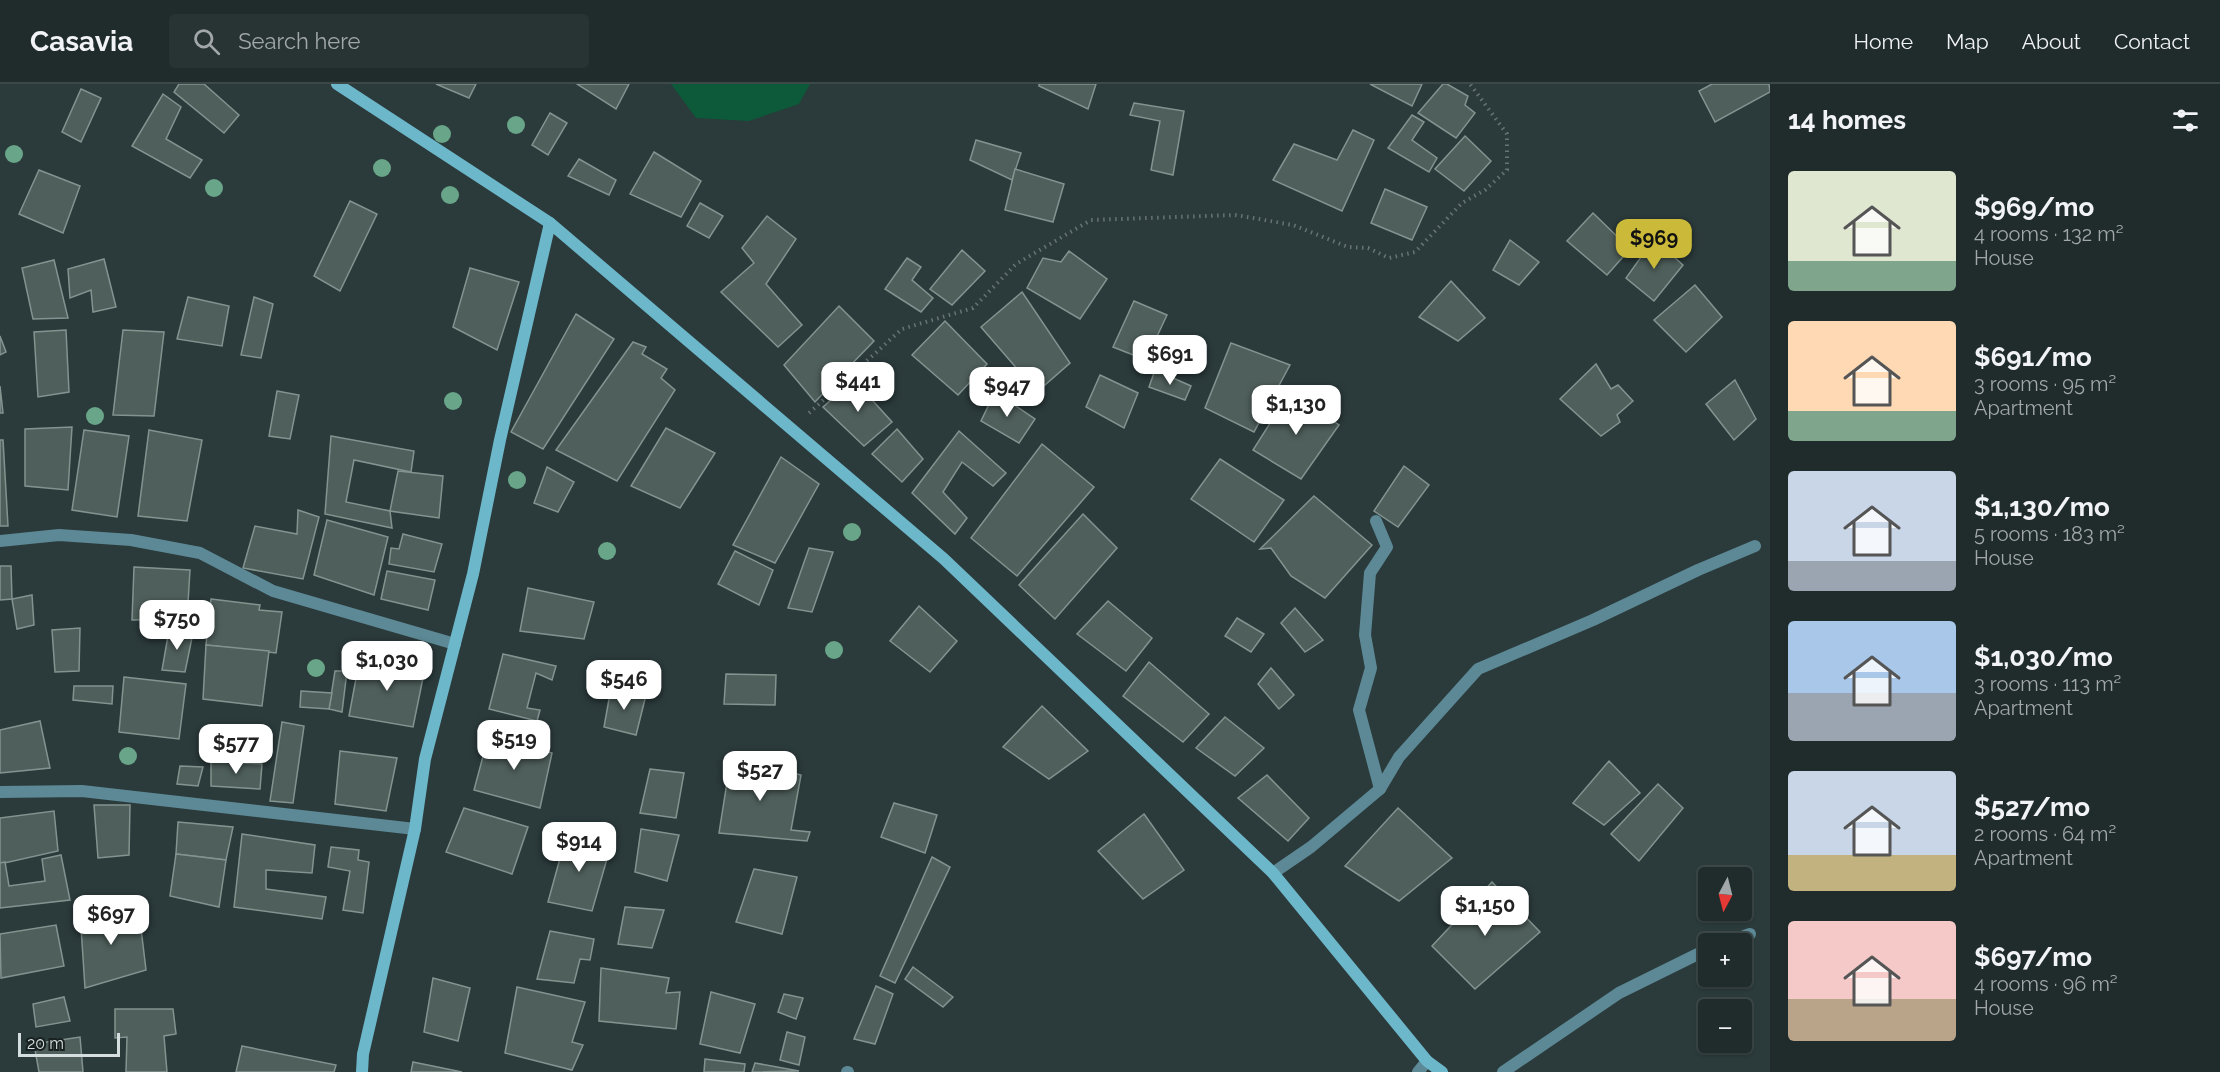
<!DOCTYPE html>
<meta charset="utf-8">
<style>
:root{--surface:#202c2c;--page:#283434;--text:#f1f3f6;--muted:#a2a7a9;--line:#3d4848;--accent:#cbba39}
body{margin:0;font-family:Raleway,sans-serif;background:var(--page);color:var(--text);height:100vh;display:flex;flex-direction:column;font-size:22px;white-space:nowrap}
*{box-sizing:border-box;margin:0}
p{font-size:20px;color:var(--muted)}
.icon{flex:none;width:33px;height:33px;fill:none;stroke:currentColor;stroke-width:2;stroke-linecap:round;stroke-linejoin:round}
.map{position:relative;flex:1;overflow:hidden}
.side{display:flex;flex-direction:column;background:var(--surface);width:450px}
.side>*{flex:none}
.needle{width:39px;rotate:187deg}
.tools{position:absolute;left:1698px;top:783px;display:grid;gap:12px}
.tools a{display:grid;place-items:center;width:54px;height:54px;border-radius:6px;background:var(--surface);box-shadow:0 2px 4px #0004,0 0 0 2px var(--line);font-size:30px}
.scale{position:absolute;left:18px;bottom:15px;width:102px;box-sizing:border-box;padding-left:6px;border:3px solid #d5dede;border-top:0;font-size:16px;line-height:21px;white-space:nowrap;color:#d5dede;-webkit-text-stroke:4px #192020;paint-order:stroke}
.price{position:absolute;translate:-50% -51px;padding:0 14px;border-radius:12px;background:#fff;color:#222;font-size:20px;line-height:39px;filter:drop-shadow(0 2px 3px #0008)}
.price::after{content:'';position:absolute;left:50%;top:36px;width:18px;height:14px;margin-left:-9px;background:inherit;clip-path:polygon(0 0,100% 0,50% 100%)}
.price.current{background:var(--accent);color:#111}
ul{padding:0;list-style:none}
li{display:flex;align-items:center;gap:18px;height:150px;padding:0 18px}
li span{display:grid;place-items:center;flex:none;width:168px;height:120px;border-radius:6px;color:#555}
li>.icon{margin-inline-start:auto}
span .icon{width:72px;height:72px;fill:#fffc;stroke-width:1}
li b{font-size:26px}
h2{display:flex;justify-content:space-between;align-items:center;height:72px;padding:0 18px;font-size:26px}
header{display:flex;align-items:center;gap:36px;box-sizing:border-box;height:84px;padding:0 30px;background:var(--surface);border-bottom:2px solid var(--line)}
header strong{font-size:28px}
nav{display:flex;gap:33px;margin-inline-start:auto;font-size:21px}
.search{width:420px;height:54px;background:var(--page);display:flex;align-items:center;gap:15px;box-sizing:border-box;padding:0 21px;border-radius:6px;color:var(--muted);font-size:22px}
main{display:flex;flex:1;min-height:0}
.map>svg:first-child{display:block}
</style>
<header>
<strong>Casavia</strong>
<div class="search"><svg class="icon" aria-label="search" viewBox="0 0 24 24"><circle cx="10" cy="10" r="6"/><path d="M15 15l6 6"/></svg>Search here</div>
<nav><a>Home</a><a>Map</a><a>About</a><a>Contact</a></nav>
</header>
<main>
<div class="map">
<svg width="1770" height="988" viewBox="0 0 1770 988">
<rect width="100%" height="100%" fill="#2b3a3b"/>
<polygon fill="#0d5a3a" points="671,0 810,0 799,20 749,37 696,34"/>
<g fill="#4f5f5b" stroke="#839490" stroke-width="1.5">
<polygon points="179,0 204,0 239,31 224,49 174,8"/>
<polygon points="436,0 476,0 469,14"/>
<polygon points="577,0 629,0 616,25"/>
<polygon points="1039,0 1096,0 1088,25 1039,2"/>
<polygon points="1370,0 1422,0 1412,22"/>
<polygon points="1443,0 1447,0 1468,12 1465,21 1475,29 1456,54 1418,29"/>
<polygon points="1712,0 1769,0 1770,8 1715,38 1699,7"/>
<polygon points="81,5 101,14 81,58 62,48"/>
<polygon points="163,10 181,23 166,55 202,76 190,94 132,62"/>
<polygon points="1134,19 1184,27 1173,91 1151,86 1160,37 1130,31"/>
<polygon points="550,29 567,39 548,71 532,61"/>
<polygon points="1412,31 1424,38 1412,56 1437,74 1429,88 1388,64"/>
<polygon points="1353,46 1374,56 1342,127 1273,96 1294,60 1337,76"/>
<polygon points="1465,52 1491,77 1464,107 1435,85"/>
<polygon points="976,56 1021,69 1012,96 970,76"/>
<polygon points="654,68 701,97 681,133 630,110"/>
<polygon points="579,75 616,96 609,111 568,92"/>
<polygon points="1015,85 1064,100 1053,138 1005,126"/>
<polygon points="39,86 80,102 63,149 19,130"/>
<polygon points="1385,105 1427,123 1412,156 1371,139"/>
<polygon points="350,117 377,130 340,207 314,192"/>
<polygon points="700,119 723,132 709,154 687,142"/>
<polygon points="1593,129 1630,165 1607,191 1567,157"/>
<polygon points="767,132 796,155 766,200 802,241 778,263 721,208 754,179 742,164"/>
<polygon points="1654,155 1683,181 1654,217 1626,194"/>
<polygon points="1510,156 1539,178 1519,201 1493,186"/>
<polygon points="962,166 985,187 952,221 930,205"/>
<polygon points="1069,167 1107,195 1080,235 1027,204 1043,174 1061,178"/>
<polygon points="907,174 921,183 912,196 933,214 921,228 885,205"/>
<polygon points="104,175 116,223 93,228 91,206 70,214 68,185"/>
<polygon points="54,176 68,234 33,235 22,184"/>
<polygon points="470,184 519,198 497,266 453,243"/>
<polygon points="1451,197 1485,234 1458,257 1419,233"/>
<polygon points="1695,201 1722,233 1686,268 1654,236"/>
<polygon points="1022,208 1070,279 1037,308 981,243"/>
<polygon points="188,213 229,222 222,262 177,255"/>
<polygon points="254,213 273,220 261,274 241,271"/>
<polygon points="1134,217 1167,231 1146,276 1113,263"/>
<polygon points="839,222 874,257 815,318 784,281"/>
<polygon points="576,230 614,255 543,365 511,348"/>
<polygon points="945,237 987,280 958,311 912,271"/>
<polygon points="66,246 69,308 38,313 34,248"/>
<polygon points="123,246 164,248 154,332 113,331"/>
<polygon points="0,252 6,268 0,271"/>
<polygon points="633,258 646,263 642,270 667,285 661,294 675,306 617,397 556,366"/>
<polygon points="1231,259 1290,281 1254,348 1205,324"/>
<polygon points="1596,280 1611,305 1618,301 1633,317 1617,331 1620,338 1601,352 1560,315"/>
<polygon points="1155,286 1191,302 1185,316 1149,303"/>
<polygon points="1100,291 1138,309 1124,344 1086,323"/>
<polygon points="854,296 892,338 864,362 823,323"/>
<polygon points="1735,296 1756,335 1734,356 1706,320"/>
<polygon points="0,302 3,329 0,329"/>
<polygon points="277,307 299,311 290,355 269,352"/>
<polygon points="995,308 1035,335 1019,359 981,337"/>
<polygon points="1290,308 1339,341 1301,395 1253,366"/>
<polygon points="72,343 68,406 25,402 25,345"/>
<polygon points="666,344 715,369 680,424 631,402"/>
<polygon points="897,345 923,375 902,398 872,370"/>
<polygon points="84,346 129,352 117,433 72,426"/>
<polygon points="149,346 202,356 187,437 138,432"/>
<polygon points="959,347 1006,389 993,402 962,378 943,408 967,434 955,450 912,409"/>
<polygon points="331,352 414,367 411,388 354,376 346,418 390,427 392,444 325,430"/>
<polygon points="0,356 3,356 8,442 0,442"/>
<polygon points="1042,360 1094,403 1017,492 971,454"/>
<polygon points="781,373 819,400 775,479 733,461"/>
<polygon points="1220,375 1284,416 1254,458 1191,415"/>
<polygon points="1404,382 1429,401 1398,443 1374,427"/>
<polygon points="547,383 574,398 558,428 534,419"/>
<polygon points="398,387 443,392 439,434 390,427"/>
<polygon points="1314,412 1372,461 1325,514 1291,492 1271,464 1260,465"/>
<polygon points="298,426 319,433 303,495 243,484 255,442 297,450"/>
<polygon points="1083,430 1117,464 1055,535 1019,501"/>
<polygon points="327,436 388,453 374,511 314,491"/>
<polygon points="403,450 442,460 434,488 389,480 391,464 399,465"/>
<polygon points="809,464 833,468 812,528 788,524"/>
<polygon points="735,467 773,486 759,521 718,500"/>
<polygon points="0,482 11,482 12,515 0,516"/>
<polygon points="134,483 190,486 187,535 132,536"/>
<polygon points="387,487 435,496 428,526 381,515"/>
<polygon points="528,504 594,518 584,555 520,547"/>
<polygon points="32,511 34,541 17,545 12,515"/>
<polygon points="211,515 260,521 259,526 282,528 276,569 206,561"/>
<polygon points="1108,517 1152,554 1126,587 1077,550"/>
<polygon points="919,522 957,557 930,588 890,557"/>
<polygon points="1295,524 1323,556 1305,568 1281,539"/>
<polygon points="1237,534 1264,550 1251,568 1225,552"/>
<polygon points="80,544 79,587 55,588 52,546"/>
<polygon points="169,546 193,549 185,588 162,586"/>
<polygon points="206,561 269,567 262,622 203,615"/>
<polygon points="503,570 556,582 552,596 536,589 527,624 540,626 537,637 489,625"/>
<polygon points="360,573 425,584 413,643 349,632"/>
<polygon points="1149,578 1209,630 1183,658 1123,612"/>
<polygon points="1271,584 1294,611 1279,625 1258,600"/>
<polygon points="335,587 347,587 342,628 329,625"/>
<polygon points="726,590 776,591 775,621 724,620"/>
<polygon points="124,593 186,600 179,655 119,648"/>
<polygon points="74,602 113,602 112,620 73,616"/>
<polygon points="611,604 646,611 636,651 604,643"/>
<polygon points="301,607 332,609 329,625 300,623"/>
<polygon points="1042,622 1088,667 1049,695 1003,663"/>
<polygon points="1225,633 1264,664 1235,692 1196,664"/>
<polygon points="40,637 50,684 0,689 0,646"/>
<polygon points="282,638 304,642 293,719 270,717"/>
<polygon points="489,650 552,669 540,724 474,706"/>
<polygon points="340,667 397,674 386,727 335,720"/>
<polygon points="731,673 801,691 791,746 810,748 807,757 719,749"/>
<polygon points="211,677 262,680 260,705 211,702"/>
<polygon points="1609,677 1640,709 1604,741 1573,719"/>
<polygon points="180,682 203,683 198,702 177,700"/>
<polygon points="650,685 684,689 676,734 640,729"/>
<polygon points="1267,691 1309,734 1288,757 1238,714"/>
<polygon points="1658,700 1683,724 1639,777 1611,750"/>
<polygon points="894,719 937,731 925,769 881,753"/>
<polygon points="94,721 130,721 129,771 98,774"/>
<polygon points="464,724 528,743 512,790 446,768"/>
<polygon points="1398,724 1452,774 1399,817 1345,782"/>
<polygon points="54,727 58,767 0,780 0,734"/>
<polygon points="1144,730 1184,786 1143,815 1098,767"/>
<polygon points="178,738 233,743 226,776 176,770"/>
<polygon points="641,745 679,751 667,797 635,788"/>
<polygon points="567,749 611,761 592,827 548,818"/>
<polygon points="242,750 315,761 312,789 266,786 266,805 326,813 322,835 234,823"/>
<polygon points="331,763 359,766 358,776 369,778 363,829 343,826 350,787 328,783"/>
<polygon points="176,770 226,776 219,823 170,812"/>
<polygon points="61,771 70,816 0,824 0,779 5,778 9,802 45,797 42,775"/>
<polygon points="932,773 950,783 895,899 880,892"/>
<polygon points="754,785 797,793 782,850 736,838"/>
<polygon points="1492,798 1540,848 1475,905 1432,862"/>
<polygon points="625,823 664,826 652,864 618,860"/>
<polygon points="80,828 139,828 146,886 85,904"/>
<polygon points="56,841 64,882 1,894 0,850"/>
<polygon points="550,847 594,855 590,876 580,875 574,899 537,895"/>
<polygon points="913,883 953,913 943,923 905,895"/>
<polygon points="601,884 669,894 666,909 680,908 676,945 599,937"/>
<polygon points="433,894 470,904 458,957 424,948"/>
<polygon points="876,902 893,910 875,960 854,955"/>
<polygon points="517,903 585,918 572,958 583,961 572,986 505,969"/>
<polygon points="711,908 755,920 740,969 700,960"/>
<polygon points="784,910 803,914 796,935 778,928"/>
<polygon points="64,913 70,937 36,943 33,920"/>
<polygon points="115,925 173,925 176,950 164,952 167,988 126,988 127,953 115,954"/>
<polygon points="787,948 805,953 799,981 780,976"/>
<polygon points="80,953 83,988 39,988 34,960"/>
<polygon points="242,962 336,981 334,988 236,988"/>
<polygon points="705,975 745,980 744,988 704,988"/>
<polygon points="413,978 462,988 411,988"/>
<polygon points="755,979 799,987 752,988"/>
</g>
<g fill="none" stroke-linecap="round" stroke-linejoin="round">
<polyline stroke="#677475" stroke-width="4" stroke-dasharray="1.5 4.5" stroke-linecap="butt" points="809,329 902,245 973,224 1016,180 1091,136 1235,131 1293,141 1348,163 1368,164 1389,174 1415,168 1462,119 1485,106 1507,86 1507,50 1470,0"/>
<g stroke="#5c8995" stroke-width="12">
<polyline points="1376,437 1387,463 1370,489 1365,551 1371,584 1359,626 1380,705"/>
<polyline points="0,457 59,451 131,456 200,469 273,507 455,560"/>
<polyline points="0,708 82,707 415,745"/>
<polyline points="1273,789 1311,763 1380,705 1399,673 1478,585 1593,536 1698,486 1755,462"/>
<polyline points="1723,860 1750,850"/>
<polyline points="847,988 848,988"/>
<polyline points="1418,988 1427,977"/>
<polyline points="1503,988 1619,909 1708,865"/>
</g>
<g stroke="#6db7ca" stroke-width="12">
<polyline points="337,0 550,139 944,475 1273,789 1427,977 1442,988"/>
<polyline points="362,988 363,970 415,745 425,675 473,490 500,356 550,139"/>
</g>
</g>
<g fill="#69a589">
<circle cx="516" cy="41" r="9"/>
<circle cx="442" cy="50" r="9"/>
<circle cx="14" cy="70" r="9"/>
<circle cx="382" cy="84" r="9"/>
<circle cx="214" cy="104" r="9"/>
<circle cx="450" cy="111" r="9"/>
<circle cx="453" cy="317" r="9"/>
<circle cx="95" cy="332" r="9"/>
<circle cx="517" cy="396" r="9"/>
<circle cx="852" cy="448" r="9"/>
<circle cx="607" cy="467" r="9"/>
<circle cx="834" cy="566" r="9"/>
<circle cx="316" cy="584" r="9"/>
<circle cx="128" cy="672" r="9"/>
</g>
</svg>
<div class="tools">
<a><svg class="needle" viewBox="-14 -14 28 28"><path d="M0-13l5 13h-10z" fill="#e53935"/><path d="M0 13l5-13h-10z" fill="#a2a7a9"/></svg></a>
<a>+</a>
<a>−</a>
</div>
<div class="scale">20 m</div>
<b class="price current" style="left:1654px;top:186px">$969</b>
<b class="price" style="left:1170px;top:302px">$691</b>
<b class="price" style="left:858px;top:329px">$441</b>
<b class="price" style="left:1007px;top:334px">$947</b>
<b class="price" style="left:1296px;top:352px">$1,130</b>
<b class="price" style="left:177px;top:567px">$750</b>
<b class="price" style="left:387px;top:608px">$1,030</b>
<b class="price" style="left:624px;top:627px">$546</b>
<b class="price" style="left:514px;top:687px">$519</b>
<b class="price" style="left:236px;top:691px">$577</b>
<b class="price" style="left:760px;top:718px">$527</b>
<b class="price" style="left:579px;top:789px">$914</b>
<b class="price" style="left:1485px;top:853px">$1,150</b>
<b class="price" style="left:111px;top:862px">$697</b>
</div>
<section class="side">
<h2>14 homes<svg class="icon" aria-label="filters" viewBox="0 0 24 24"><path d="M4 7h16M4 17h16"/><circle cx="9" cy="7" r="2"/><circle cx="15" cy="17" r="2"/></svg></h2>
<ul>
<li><span style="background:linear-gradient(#dfe7d0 75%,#7fa58c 0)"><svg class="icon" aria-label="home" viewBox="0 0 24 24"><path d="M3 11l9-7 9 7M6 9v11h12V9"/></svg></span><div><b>$969/mo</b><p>4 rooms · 132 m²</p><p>House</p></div></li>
<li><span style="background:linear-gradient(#ffd9b3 75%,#7fa58c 0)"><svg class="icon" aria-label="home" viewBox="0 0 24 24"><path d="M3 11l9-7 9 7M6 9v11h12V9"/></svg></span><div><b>$691/mo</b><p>3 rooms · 95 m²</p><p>Apartment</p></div></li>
<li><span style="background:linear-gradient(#c9d6e8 75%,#9aa5b1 0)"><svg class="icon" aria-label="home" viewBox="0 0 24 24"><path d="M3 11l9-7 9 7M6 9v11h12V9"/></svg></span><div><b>$1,130/mo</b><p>5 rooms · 183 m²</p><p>House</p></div></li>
<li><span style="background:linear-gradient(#a9c7e8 60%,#9aa5b1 0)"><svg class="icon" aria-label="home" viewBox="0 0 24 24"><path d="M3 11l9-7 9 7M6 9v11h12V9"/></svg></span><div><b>$1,030/mo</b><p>3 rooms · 113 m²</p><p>Apartment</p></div></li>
<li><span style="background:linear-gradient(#c9d6e8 70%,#c2b280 0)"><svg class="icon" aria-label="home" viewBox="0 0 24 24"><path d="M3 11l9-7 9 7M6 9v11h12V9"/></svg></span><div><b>$527/mo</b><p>2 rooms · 64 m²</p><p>Apartment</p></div></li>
<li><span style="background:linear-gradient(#f6c9c9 65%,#b9a48a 0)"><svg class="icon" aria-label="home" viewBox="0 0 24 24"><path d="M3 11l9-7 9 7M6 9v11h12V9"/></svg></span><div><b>$697/mo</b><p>4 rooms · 96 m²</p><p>House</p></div></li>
</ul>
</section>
</main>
